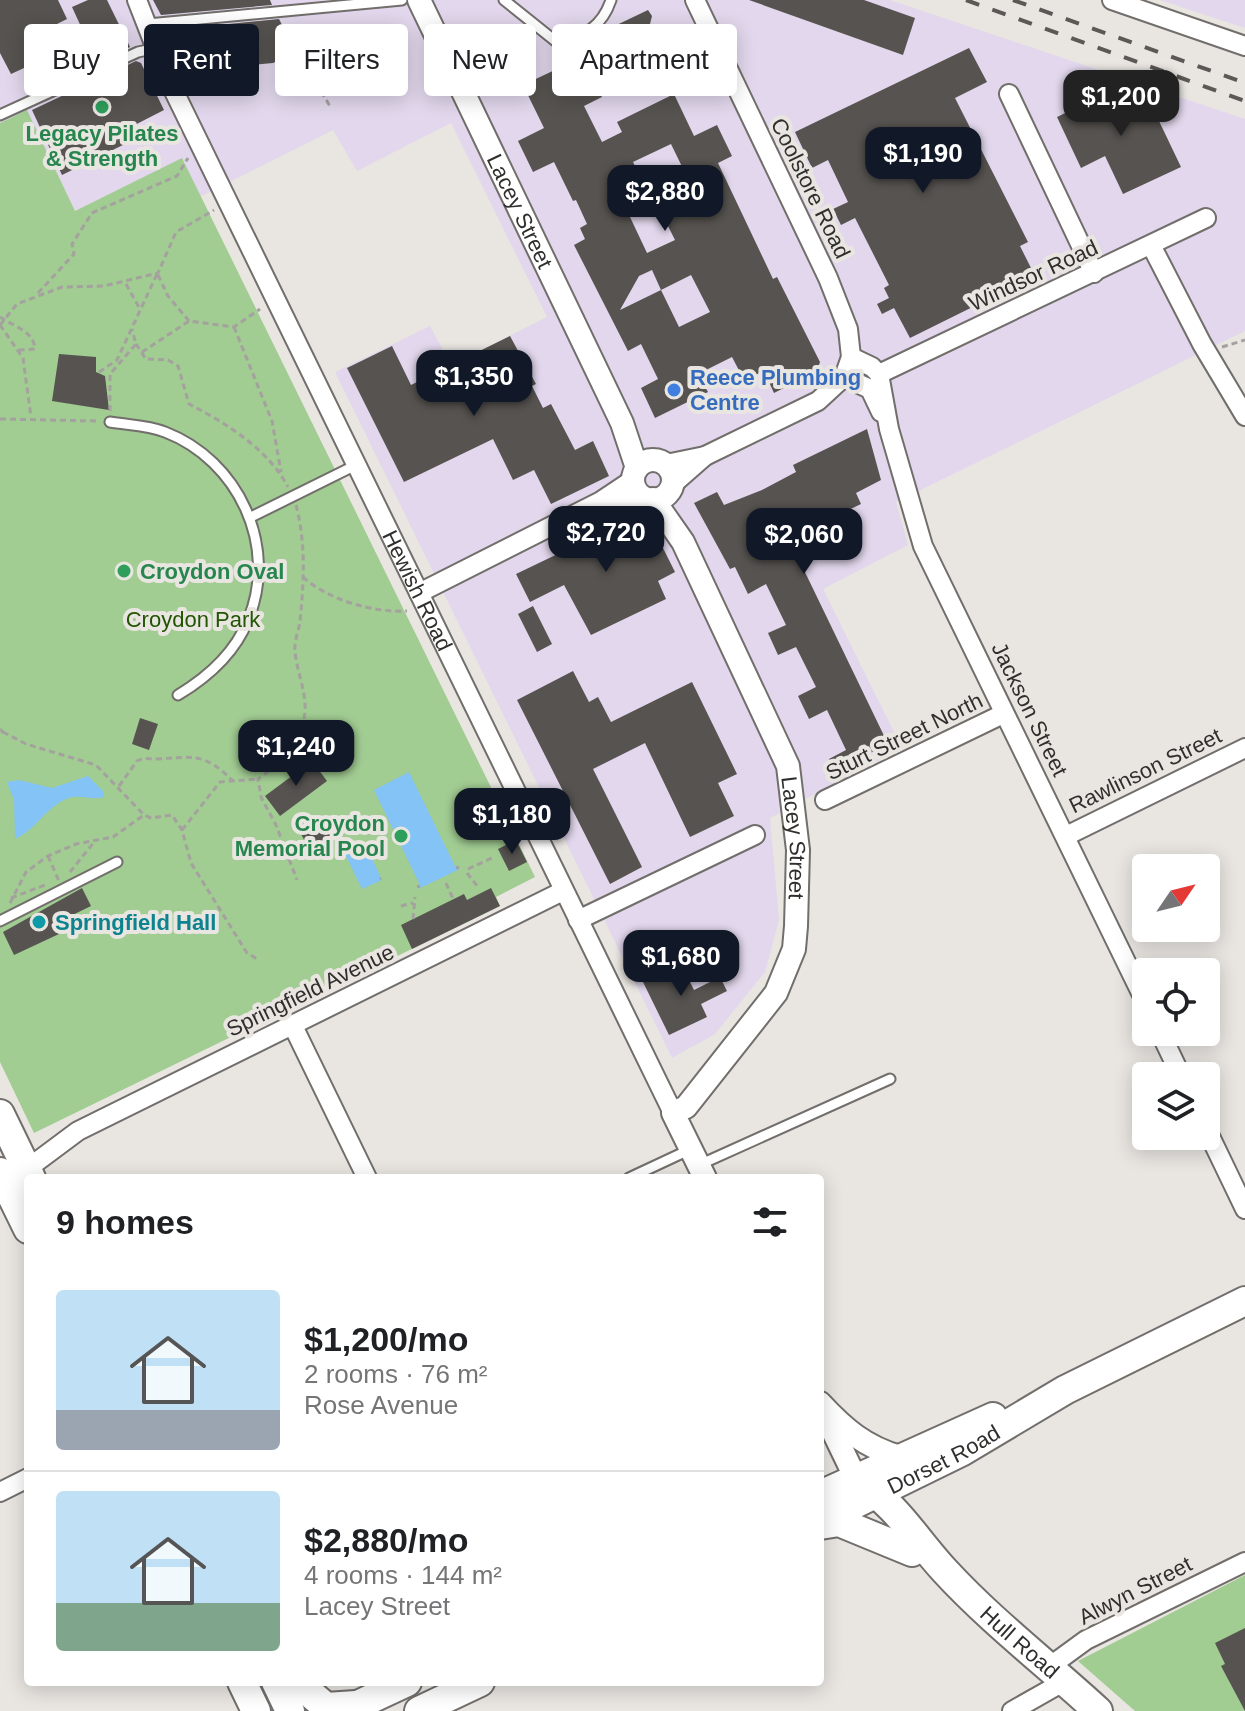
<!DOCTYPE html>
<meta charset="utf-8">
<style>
:root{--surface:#fff;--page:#f6f6f6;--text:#202124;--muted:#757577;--line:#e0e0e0;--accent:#111827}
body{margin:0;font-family:Arial,sans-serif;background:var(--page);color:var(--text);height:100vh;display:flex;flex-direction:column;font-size:30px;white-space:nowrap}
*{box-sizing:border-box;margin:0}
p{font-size:26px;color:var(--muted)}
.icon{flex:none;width:44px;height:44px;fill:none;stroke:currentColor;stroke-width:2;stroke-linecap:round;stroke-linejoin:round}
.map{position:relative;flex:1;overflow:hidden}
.side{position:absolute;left:24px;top:1174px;width:800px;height:512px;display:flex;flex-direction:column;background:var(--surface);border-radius:8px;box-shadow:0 4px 20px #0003}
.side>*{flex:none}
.banner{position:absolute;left:24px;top:24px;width:800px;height:72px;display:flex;gap:16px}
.needle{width:52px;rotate:55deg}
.controls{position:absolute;left:1132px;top:854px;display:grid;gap:16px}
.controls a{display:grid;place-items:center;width:88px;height:88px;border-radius:8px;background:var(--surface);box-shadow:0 4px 20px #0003;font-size:40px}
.price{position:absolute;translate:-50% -68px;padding:0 18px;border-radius:16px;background:var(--accent);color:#fff;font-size:26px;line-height:52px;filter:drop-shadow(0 2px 4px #0008)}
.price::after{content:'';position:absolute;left:50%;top:48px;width:24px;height:18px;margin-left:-12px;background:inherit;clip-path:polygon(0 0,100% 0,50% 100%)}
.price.current{background:#222;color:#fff}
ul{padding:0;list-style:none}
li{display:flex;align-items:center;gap:24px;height:200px;padding:0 32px}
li+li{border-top:2px solid var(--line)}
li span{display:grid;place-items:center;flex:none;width:224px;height:160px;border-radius:8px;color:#555}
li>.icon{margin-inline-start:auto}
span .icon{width:96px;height:96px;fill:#fffc;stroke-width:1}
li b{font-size:34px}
h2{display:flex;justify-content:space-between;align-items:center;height:96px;padding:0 32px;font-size:34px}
.tag{padding:0 28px;border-radius:8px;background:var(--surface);box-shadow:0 4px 20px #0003;font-size:28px;line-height:72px}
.tag.current{background:var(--accent);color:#fff}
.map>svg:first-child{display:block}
</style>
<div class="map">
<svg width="1245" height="1711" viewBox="0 0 1245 1711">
<rect width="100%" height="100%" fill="#e9e6e2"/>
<g fill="#e2d7ec">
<polygon points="0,0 890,0 1245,119 1245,331 896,502 908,545 823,589 902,748 770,818 779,920 765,972 715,1034 672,1058 335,372 430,326 451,365 547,317 451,123 357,171 333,130 200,197 181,159 75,211 27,111 0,123"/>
<polygon points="1160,0 1245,0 1245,28"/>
</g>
<g fill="#a1cc92">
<polygon points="27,110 75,211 182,158 535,877 496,897 500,906 34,1133 0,1062 0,123"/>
<polygon points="1245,1575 1245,1711 1135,1711 1078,1661"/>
</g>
<g fill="#84c3f6">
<polygon points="409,772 455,866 460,869 418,889 419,883 374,790"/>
<path d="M88,776L103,791L104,797C90,801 79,793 66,799C44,809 36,830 15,839L14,800L7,782L19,780L52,788Z"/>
<polygon points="365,844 382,880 362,889 345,854"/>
</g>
<g fill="#565350" fill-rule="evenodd">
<polygon points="0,0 58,0 67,19 55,25 78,71 48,85 37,62 11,74 0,53"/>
<polygon points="88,0 107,0 130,47 103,60 94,55 72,7"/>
<polygon points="153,0 270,0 272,5 161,15"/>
<polygon points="749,0 864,0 915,18 903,55"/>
<path d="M648,10L652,16L650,24L636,31L649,58L595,84L602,97L584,106L602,142L622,132L617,122L674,94L694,136L717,125L732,156L718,163L773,279L777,277L820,362L817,371L774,393L764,371L744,380L732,357L698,374L708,392L655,418L641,388L658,379L641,344L628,351L574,245L585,239L580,228L587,224L576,200L573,201L554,162L533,172L518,141L544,128L523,85L576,60L589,71L602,32ZM671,144L690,183L655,200L675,240L647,253L630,217L654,205L633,162ZM652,270L661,290L691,275L710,312L679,327L661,290L620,310L639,276Z"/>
<polygon points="279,19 296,52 273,63 241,66 246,76 202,96 168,30"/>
<polygon points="969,48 987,82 955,98 1028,242 1020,246 1035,276 910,338 894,308 882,314 877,304 889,298 884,288 889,285 855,218 841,225 833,209 848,202 828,160 812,168 795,132"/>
<polygon points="136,61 141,63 164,110 123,131 129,142 62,175 32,110"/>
<polygon points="1117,88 1148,98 1181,167 1123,194 1105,156 1081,168 1057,117"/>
<polygon points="510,336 536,384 532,386 543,408 551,404 575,450 593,441 609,476 551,504 534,470 513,480 493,439 404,482 347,368 392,346 411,385"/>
<polygon points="59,354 96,357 96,372 105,376 109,410 52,401"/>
<polygon points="867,429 881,480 856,493 861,504 789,539 888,744 834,771 829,759 846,750 827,710 809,719 798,696 816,687 796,647 778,655 768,633 786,625 766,584 748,594 735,567 730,569 694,503 717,492 724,505 762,490 796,472 793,465"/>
<polygon points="645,512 675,572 658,581 666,599 591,635 564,585 530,602 516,574"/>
<polygon points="533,606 552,644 537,652 518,614"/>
<polygon points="573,671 589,702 598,697 611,722 692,682 737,774 718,783 734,816 690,837 645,743 593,769 642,867 610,884 517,700"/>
<polygon points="140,718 158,724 149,750 132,744"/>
<polygon points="312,761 327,781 280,816 265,796"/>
<polygon points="337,817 344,831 309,849 300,832"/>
<polygon points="516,840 527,862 509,871 498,849"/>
<polygon points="82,888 91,906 54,924 59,934 14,955 3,932"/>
<polygon points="491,888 500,906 412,949 401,925 464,894 467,900"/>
<polygon points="681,964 694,990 720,977 727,991 701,1004 707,1017 669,1035 643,982"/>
<polygon points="1245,1628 1245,1711 1221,1666 1225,1664 1215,1643"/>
</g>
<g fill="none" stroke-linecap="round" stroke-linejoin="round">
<defs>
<g id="service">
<path d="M504,0L559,44C585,35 602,27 611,0"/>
<polyline points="148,24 402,0"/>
<polyline points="0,115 138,52 157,48"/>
<path d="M110,422C128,425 148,425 165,432C238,460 279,546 248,620C235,653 208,677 178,695"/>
<polyline points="251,517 356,465"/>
<polyline points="0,921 117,862"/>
<polyline points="699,1165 890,1079"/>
<polyline points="629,1178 691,1149"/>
</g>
<g id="minor">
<path id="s1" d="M137,0L167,77L673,1113"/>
<polyline points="1112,0 1245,46"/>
<polyline points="1009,94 1094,273"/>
<polyline points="1151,245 1202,344 1245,416"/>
<polyline points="851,357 872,367 879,374 889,429 923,546 1146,1003"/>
<polyline points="879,374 1206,218"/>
<polyline points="844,377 870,389 881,412"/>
<polyline points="666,464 705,456 818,401 844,377 851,357 848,329 828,278 695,0"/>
<polyline points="672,485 705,456"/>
<polyline points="608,500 644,497"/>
<polyline points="419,593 601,501 634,479"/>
<polyline points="825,800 1003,714"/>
<polyline points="1066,836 1245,748"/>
<polyline points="578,920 755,835"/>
<polyline points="293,1026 367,1178"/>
<polyline points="1160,1032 1181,1076"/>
<polyline points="1206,1128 1245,1209"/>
<polyline points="27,1169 78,1131 563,891"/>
<polyline points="0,1492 28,1478"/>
<polyline points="1049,1667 1086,1640 1245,1562"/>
<polyline points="1012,1711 1065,1681"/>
</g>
<g id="tertiary">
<path id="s2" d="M419,0L622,423L637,468"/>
<circle cx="653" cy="480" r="20"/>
<path id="s3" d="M653,499L683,542L788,766L798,850L796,926L794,949L776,993L686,1107L673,1113L705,1178"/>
<path d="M820,1403C844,1429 865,1447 900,1457"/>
<polyline points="829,1423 856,1479"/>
</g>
<g id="primary">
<polyline points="0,1114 31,1178"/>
<polyline points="0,1172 28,1229"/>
<path id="s4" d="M856,1479C899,1507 912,1535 945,1571C991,1621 1048,1665 1098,1711"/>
<polyline points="820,1495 993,1417"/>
<path id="s5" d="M820,1521L961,1452L1065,1390L1245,1301"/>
<polyline points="820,1525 839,1522 912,1552"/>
<polyline points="242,1682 256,1711"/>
<polyline points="276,1682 290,1711"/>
<polyline points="297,1682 326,1707 356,1705"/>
<polyline points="345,1711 407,1682"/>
<polyline points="419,1711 480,1682"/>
</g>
</defs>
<use href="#service" stroke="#716e6b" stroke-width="13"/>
<use href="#minor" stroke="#716e6b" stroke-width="22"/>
<use href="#tertiary" stroke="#716e6b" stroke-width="26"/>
<use href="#primary" stroke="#716e6b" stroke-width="32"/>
<g stroke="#a4a19e" stroke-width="3" stroke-dasharray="6 4" stroke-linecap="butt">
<polyline points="301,57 331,108"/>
<polyline points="158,275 168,296 189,321"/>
<polyline points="126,284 140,309"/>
<polyline points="38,293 74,254 72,244 92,213 177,176 188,158"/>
<path d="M0,317C13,326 34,331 35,349L19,350"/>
<polyline points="0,325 17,304 62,287 104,286 158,273 176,232 214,210"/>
<polyline points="0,325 23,358 31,417"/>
<polyline points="234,327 272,421 281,472"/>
<path d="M136,344L146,359L168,360L178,366L189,404C226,423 268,449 288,487"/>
<polyline points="1222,347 1245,340"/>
<polyline points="142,352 189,321 234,327 260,309"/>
<polyline points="99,372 117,360 157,274"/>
<polyline points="110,411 110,374 136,344 132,329"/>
<polyline points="0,419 98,421"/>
<path d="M296,505C306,543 304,582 300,621C299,630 294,641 295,651C297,676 310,697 303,723C296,747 277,766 258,779L261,797L276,825L297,880"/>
<path d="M303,577C328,600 374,613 407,611"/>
<polyline points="0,729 3,732 0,737"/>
<polyline points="3,732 26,744 96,765 144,815 151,818 172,815 182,830 191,863 247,953 259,960"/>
<path d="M119,786L137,761C145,757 148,759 156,759C193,757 204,752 233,781"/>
<polyline points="182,830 220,782 258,779"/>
<polyline points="367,834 381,825"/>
<polyline points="327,846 334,850"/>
<polyline points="363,847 366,845"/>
<polyline points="48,856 59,881"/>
<polyline points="456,868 459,867"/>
<polyline points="468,869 494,857"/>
<polyline points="70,872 95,841"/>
<polyline points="467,873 478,887"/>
<polyline points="380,879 381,878"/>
<polyline points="446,883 453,899"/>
<polyline points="417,887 420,886"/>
<polyline points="11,898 45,885"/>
<polyline points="10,903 26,872 48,856 76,844 113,837 144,815"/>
<polyline points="401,906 413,903"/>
<polyline points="413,919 415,897"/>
</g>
<use href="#service" stroke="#fff" stroke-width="9"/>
<use href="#minor" stroke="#fff" stroke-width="18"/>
<use href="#tertiary" stroke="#fff" stroke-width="22"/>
<use href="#primary" stroke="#fff" stroke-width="28"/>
<g stroke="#5a5956" stroke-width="4" stroke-dasharray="14 14" stroke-linecap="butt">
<polyline points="966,0 1245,101"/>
<polyline points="1013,0 1245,83"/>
</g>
</g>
<g fill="#2e9e5b" stroke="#e9e6e2" stroke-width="3">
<circle cx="102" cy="107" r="8"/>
<circle cx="124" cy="571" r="8"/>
<circle cx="401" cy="836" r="8"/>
</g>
<circle fill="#3f7fe0" stroke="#e9e6e2" stroke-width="3" cx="674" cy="390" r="8"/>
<circle fill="#0f9aa8" stroke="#e9e6e2" stroke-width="3" cx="39" cy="922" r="8"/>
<g text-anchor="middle" stroke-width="8" stroke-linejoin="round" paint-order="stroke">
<g font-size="22" font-weight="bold" fill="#27864d" stroke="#e9e6e2">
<text x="102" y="141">Legacy Pilates<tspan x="102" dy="25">&amp; Strength</tspan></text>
<text x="140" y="579" text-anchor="start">Croydon Oval</text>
<text x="385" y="831" text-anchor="end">Croydon<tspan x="385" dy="25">Memorial Pool</tspan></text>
</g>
<g font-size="22" fill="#302f2d" stroke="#e9e6e2">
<text transform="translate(811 188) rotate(64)" y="8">Coolstore Road</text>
<text dy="8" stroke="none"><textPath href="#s2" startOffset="234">Lacey Street</textPath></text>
<text transform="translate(1033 275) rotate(-25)" y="8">Windsor Road</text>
<text dy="8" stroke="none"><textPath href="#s1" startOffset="654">Hewish Road</textPath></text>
<text transform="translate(1030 709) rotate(64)" y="8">Jackson Street</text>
<text transform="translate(904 736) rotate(-26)" y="8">Sturt Street North</text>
<text transform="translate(1145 770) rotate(-26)" y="8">Rawlinson Street</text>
<text dy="8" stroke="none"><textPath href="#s3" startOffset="372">Lacey Street</textPath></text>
<text transform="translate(310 990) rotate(-26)" y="8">Springfield Avenue</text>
<text dy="8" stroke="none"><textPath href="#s5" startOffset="138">Dorset Road</textPath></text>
<text transform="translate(1135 1590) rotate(-27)" y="8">Alwyn Street</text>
<text dy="8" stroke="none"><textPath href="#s4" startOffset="232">Hull Road</textPath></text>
</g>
<g font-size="22" font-weight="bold" fill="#366cbe" stroke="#e9e6e2" text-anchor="start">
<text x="690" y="385">Reece Plumbing<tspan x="690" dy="25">Centre</tspan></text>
</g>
<g font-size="22" fill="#215502" stroke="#e9e6e2">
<text x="193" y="627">Croydon Park</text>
</g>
<g font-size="22" font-weight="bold" fill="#0d838f" stroke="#e9e6e2" text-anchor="start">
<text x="55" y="930">Springfield Hall</text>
</g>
</g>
</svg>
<div class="controls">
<a><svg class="needle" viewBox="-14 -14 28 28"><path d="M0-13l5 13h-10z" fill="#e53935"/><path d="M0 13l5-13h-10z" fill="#757577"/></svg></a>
<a><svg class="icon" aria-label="locate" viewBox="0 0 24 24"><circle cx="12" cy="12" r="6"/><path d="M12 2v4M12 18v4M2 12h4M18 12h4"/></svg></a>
<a><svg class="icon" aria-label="layers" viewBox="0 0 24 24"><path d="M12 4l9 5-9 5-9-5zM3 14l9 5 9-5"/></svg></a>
</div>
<b class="price current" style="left:1121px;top:138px">$1,200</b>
<b class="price" style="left:923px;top:195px">$1,190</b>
<b class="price" style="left:665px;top:233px">$2,880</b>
<b class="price" style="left:474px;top:418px">$1,350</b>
<b class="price" style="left:606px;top:574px">$2,720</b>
<b class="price" style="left:804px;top:576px">$2,060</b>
<b class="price" style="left:296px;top:788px">$1,240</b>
<b class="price" style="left:512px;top:856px">$1,180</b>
<b class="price" style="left:681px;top:998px">$1,680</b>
<div class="banner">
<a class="tag">Buy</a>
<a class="tag current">Rent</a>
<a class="tag">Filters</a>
<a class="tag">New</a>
<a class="tag">Apartment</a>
</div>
<section class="side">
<h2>9 homes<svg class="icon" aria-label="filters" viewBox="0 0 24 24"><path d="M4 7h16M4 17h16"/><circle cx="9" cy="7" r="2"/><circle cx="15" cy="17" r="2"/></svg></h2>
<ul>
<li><span style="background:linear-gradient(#bfe0f5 75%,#9aa5b1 0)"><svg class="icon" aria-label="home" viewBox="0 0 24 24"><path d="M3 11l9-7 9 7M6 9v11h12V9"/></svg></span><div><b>$1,200/mo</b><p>2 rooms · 76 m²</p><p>Rose Avenue</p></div></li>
<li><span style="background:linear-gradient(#bfe0f5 70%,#7fa58c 0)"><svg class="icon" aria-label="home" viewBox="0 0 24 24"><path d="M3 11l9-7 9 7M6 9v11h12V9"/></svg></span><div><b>$2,880/mo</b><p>4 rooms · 144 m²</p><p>Lacey Street</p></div></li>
</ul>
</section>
</div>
